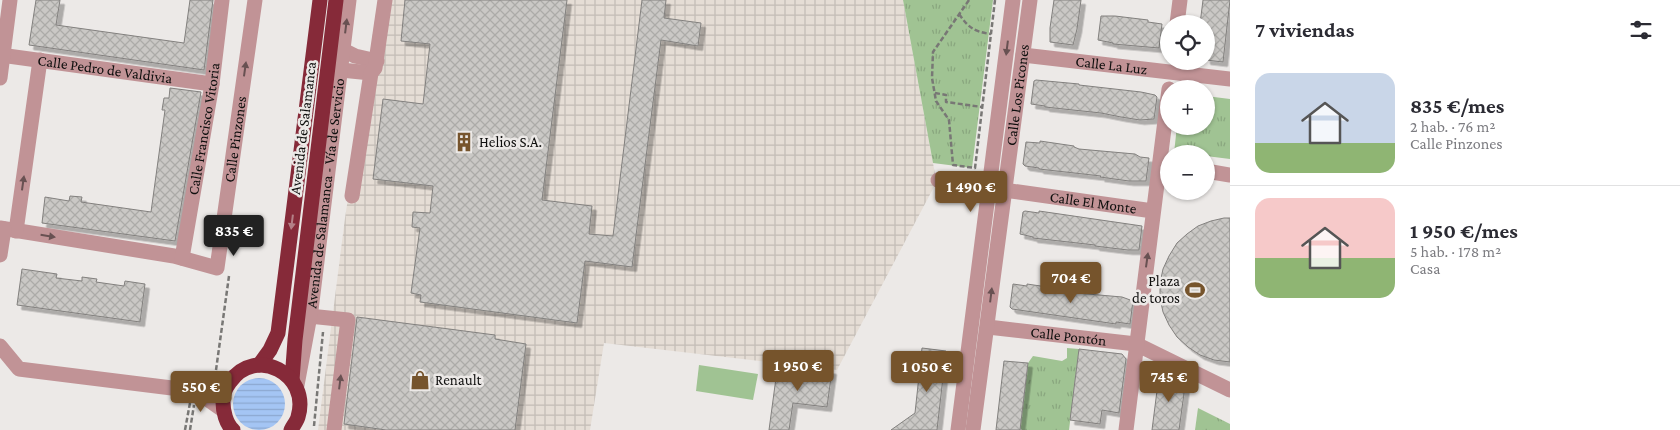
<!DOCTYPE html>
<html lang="es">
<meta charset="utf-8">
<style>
:root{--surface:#fff;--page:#f7f7f7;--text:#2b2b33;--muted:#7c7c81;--line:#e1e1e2;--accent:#76542c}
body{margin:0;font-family:"Crimson Pro",serif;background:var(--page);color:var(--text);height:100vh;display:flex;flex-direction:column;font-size:19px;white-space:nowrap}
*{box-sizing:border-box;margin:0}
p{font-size:16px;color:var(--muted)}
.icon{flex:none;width:28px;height:28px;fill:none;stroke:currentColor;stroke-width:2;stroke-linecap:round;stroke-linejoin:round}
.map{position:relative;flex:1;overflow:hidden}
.details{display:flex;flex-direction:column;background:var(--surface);width:450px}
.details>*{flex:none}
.buttons{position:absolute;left:1160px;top:15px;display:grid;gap:10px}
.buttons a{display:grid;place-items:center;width:55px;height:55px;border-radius:50%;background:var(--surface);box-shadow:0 1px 4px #0004;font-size:25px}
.price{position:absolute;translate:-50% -42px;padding:0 11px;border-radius:5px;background:var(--accent);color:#fff;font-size:16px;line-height:32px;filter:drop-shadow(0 1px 2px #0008)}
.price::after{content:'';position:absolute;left:50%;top:30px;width:15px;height:11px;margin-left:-8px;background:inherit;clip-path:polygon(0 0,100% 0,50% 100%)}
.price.selected{background:#222;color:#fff}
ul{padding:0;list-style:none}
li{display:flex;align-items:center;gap:15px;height:125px;padding:0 25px}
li+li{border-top:1px solid var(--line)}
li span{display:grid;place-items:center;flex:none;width:140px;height:100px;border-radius:15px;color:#555}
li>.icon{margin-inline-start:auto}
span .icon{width:60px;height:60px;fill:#fffc;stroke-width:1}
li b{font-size:21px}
h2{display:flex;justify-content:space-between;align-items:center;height:60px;padding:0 25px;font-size:21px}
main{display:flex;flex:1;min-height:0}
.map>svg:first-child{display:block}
</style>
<main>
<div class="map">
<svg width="1230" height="430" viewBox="0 0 1230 430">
<defs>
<pattern id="industrial-grid" width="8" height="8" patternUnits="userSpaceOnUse" patternTransform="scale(1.25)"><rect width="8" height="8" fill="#e5ddd5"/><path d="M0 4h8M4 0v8" fill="none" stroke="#c3bcb6"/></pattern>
<pattern id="grass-tufts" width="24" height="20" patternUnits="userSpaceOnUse" patternTransform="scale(1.25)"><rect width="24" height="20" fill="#a0c393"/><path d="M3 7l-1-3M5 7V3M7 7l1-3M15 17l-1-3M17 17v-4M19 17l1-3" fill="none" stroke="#89a67e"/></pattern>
<pattern id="water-rules" width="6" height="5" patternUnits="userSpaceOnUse" patternTransform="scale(1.25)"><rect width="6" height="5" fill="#a4c5f4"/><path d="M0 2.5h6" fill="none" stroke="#8ca8d0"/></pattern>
<pattern id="building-cross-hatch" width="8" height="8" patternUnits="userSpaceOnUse" patternTransform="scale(1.25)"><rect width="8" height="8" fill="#cac8c5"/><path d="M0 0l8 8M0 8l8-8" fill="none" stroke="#acaba8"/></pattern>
<filter id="shadow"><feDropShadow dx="4.5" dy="4.5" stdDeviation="0" flood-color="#0004"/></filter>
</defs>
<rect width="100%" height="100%" fill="#ece9e7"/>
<polygon fill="url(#industrial-grid)" points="378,0 903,0 935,174 935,185 837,370 604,343 590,430 318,430 345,218"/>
<g fill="url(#grass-tufts)">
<polygon points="903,0 993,0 972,168 933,163"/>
<polygon points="1206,96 1230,99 1230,159 1206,156 1206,154 1174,153 1177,126 1206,126"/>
<polygon points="1067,348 1079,349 1069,430 1022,430 1020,428 1028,363 1033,356 1062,361 1067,358"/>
<polygon points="1198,408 1230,424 1230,430 1195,430"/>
</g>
<polygon fill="#a0c393" points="699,365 758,374 753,400 696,391"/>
<circle fill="url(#water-rules)" cx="259" cy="404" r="26"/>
<g fill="url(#building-cross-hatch)" stroke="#82807e" filter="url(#shadow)">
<polygon points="36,0 60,0 56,25 184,43 190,0 213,0 204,70 29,45"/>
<polygon points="405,0 567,0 542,200 592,206 589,234 613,236 642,0 666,0 664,18 701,23 698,46 661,40 632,267 585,261 577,323 420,302 421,295 411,293 420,228 412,227 413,212 430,213 433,186 373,179 383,99 423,104 430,44 401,41"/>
<polygon points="1054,0 1081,0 1077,29 1073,45 1050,42 1050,28"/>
<polygon points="1203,0 1230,0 1223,62 1206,60 1206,24 1200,24"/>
<polygon points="1101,16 1115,16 1148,20 1148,22 1162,24 1159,48 1113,44 1113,43 1098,40"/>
<polygon points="1036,80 1079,84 1079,85 1141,92 1155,95 1157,97 1154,119 1140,120 1121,117 1101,113 1045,107 1045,106 1031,104 1034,81"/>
<polygon points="170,88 201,92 175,241 42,223 45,197 69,201 70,196 82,197 81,202 151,212 165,110 162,110 164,98 169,98"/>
<polygon points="1040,141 1074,146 1074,147 1079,149 1135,154 1140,157 1149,158 1146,181 1129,181 1100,177 1101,176 1039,169 1039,168 1025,166 1023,164 1026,142 1040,143"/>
<polygon points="1025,211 1039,213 1039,211 1142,226 1139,250 1128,250 1111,248 1095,246 1095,245 1033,238 1033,237 1020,234 1023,212"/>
<polygon points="1224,218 1230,218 1230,362 1214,360 1200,355 1188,347 1177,337 1169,325 1163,312 1160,298 1160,283 1163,269 1169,256 1177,243 1187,234 1198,226 1211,221"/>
<polygon points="22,269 57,274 56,278 82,281 82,277 97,279 96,282 124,286 125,281 145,284 140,322 17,305"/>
<polygon points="1013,284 1027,286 1027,284 1061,289 1065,292 1122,297 1133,301 1130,324 1116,322 1116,324 1012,309 1010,307"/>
<polygon points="357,317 495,335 495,339 526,344 515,430 386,430 344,424"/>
<polygon points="922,348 946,351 937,430 891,430 915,413"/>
<polygon points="1079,349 1122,354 1126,359 1119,413 1102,410 1100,424 1070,420"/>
<polygon points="1004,361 1028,363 1020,430 996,430"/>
<polygon points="778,363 832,370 827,407 793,403 789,430 769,430"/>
<polygon points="1159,375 1186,379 1179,430 1152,430"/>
</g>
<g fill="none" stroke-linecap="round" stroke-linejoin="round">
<g stroke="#787775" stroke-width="2.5" stroke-dasharray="5 2.5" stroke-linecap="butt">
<polyline points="969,0 933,52 932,78 936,101 949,120 953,165 975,168 995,0"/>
<path d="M959,14C968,27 974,32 991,34"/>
<polyline points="935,93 946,95 946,102 982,107"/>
<polyline points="216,370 229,276"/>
<polyline points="193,377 193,373 201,373"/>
<polyline points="314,426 323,332"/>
<polyline points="185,430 190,403"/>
<polyline points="190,430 194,405"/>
</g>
<g stroke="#c19396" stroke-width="15">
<polyline points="1177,24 1180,0"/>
<polyline points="343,50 355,56 377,61"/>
<path id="s1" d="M0,55L212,84"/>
<path id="s2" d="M1023,55L1230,79"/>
<polyline points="341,70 371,73"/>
<polyline points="0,78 10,0"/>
<polyline points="1206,171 1230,175"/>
<polyline points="938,180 989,188"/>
<path id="s3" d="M1004,190L1153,211"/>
<polyline points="352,196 371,73 375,68 385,0"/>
<path id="s4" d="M0,228L174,256L217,268L255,0"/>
<polyline points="16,231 40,60"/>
<polyline points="0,255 4,229"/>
<path id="s5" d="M182,258L212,84L222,0"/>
<polyline points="309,316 348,320 334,430"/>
<path id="s6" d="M988,327L1136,344L1230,390"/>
<polyline points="0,346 19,369 196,391 223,410"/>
<path id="s7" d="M297,385L311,310L349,0"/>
<polyline points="196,391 234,377"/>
<polyline points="958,430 1013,0"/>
<path id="s8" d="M973,430L1030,0"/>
<polyline points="1126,430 1169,89"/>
</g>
<g stroke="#862a39" stroke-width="15">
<polyline points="259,365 270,350 278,333 320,0"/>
<polyline points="292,380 295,340 336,0"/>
<path d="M233,430C226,424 223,411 223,402C223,393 225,389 230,382C255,345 311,374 298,417C297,421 293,426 291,430"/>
</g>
</g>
<defs><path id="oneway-solid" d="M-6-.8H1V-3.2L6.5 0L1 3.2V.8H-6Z" transform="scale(1.25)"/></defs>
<g fill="#685152">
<use href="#oneway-solid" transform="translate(346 26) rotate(-83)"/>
<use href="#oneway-solid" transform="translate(1007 48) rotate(97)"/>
<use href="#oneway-solid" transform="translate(245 69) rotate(-82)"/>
<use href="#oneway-solid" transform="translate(23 183) rotate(-82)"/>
<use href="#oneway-solid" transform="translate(48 236) rotate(9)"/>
<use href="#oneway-solid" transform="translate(1147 260) rotate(-82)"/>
<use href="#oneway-solid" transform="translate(991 295) rotate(-83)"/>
<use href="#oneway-solid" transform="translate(340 382) rotate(-83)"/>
</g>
<use fill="#b48087" href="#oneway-solid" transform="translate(292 222) rotate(97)"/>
<defs>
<symbol id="building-bare" viewBox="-9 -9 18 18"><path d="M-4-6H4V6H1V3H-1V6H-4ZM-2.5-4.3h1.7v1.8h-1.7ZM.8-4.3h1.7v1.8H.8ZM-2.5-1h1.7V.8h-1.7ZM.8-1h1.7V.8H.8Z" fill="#76542c" stroke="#ece9e7" stroke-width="2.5" paint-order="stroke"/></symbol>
<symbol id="stadium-bare" viewBox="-9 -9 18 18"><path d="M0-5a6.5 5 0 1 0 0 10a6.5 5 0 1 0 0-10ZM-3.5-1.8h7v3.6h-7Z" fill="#76542c" stroke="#ece9e7" stroke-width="2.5" paint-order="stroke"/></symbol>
<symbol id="shop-bare" viewBox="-9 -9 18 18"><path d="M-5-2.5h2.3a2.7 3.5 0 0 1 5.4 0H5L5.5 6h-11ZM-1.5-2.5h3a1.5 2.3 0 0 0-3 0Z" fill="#76542c" stroke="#ece9e7" stroke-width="2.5" paint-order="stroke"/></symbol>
</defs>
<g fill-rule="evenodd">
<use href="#building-bare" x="450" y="128" width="28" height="28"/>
<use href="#stadium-bare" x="1181" y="276" width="28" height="28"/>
<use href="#shop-bare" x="406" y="366" width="28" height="28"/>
</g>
<g text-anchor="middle" stroke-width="5" stroke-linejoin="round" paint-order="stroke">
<g font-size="15" fill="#0f0f0e" stroke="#ece9e7">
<text dy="5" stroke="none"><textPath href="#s2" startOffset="89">Calle La Luz</textPath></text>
<text dy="5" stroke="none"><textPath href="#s1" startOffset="106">Calle Pedro de Valdivia</textPath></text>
<text dy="5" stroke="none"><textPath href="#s8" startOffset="338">Calle Los Picones</textPath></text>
<text transform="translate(303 128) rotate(-83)" y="5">Avenida de Salamanca</text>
<text dy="5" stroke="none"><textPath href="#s5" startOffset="131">Calle Francisco Vitoria</textPath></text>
<text dy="5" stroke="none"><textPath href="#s4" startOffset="351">Calle Pinzones</textPath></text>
<text dy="5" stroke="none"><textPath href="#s7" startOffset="194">Avenida de Salamanca - Vía de Servicio</textPath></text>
<text dy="5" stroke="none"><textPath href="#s3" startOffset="90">Calle El Monte</textPath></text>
<text dy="5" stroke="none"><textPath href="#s6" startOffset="81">Calle Pontón</textPath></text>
</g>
<g font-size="15" fill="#0f0f0e" stroke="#ece9e7" text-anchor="start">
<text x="479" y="147">Helios S.A.</text>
<text x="1180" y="286" text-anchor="end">Plaza<tspan x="1180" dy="17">de toros</tspan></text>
<text x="435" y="385">Renault</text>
</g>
</g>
</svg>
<div class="buttons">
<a><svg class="icon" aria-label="locate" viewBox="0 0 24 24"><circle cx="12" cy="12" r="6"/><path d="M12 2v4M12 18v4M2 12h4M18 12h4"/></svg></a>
<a>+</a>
<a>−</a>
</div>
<b class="price" style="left:971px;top:213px">1 490 €</b>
<b class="price selected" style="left:234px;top:257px">835 €</b>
<b class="price" style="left:1071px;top:304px">704 €</b>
<b class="price" style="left:798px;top:392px">1 950 €</b>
<b class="price" style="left:927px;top:393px">1 050 €</b>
<b class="price" style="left:1169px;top:403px">745 €</b>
<b class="price" style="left:201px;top:413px">550 €</b>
</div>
<section class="details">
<h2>7 viviendas<svg class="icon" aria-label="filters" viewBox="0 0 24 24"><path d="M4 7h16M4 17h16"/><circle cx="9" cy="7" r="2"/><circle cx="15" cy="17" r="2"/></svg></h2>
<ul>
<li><span style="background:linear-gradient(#c9d6e8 70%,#8fb573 0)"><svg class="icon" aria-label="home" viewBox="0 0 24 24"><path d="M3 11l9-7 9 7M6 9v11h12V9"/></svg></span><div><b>835 €/mes</b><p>2 hab. · 76 m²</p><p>Calle Pinzones</p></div></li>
<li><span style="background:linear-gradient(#f6c9c9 60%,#8fb573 0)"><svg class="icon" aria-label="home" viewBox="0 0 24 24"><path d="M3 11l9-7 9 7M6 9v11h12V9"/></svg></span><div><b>1 950 €/mes</b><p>5 hab. · 178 m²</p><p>Casa</p></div></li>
</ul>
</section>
</main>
